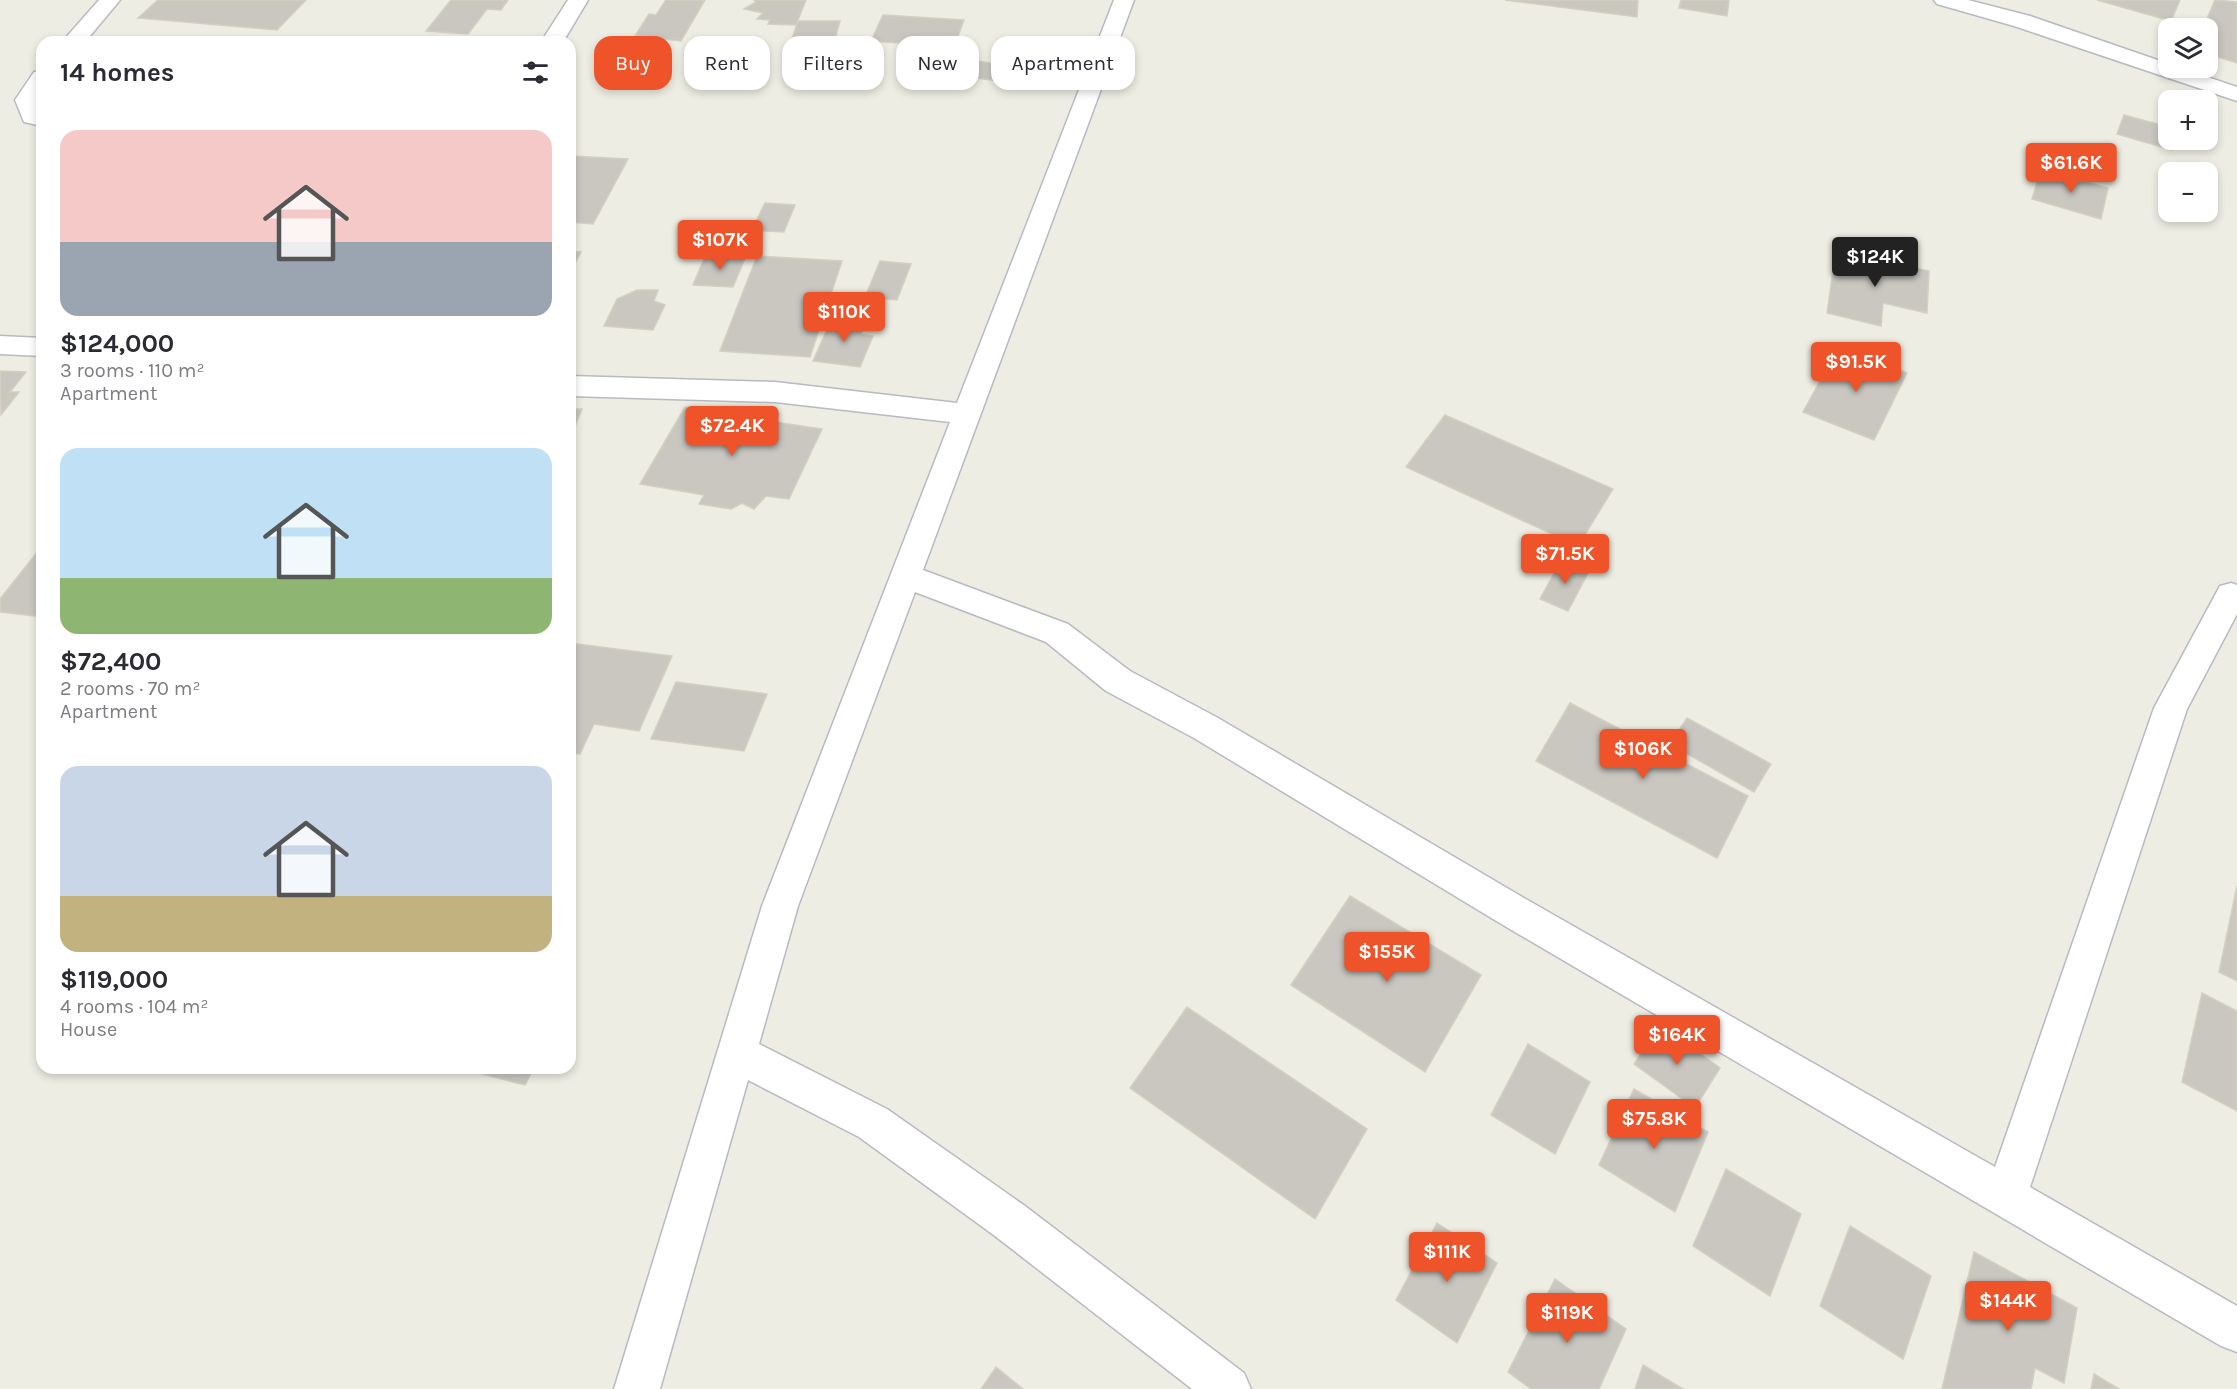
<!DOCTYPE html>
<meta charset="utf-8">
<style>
:root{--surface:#fff;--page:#f2f2f3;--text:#2b2b33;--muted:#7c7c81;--accent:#ee5329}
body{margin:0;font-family:Karla,sans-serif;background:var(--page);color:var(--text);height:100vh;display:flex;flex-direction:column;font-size:22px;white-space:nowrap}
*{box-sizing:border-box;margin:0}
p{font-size:20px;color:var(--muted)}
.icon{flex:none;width:33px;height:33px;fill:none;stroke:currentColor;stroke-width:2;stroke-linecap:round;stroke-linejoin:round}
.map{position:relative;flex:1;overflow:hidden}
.drawer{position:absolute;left:36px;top:36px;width:540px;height:1038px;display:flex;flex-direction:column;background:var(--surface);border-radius:18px;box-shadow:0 3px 9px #0003}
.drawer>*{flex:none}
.banner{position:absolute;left:594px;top:36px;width:570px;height:54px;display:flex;gap:12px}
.controls{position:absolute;left:2158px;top:18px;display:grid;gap:12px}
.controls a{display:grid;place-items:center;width:60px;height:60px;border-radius:12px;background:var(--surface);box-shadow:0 3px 9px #0003;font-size:30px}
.price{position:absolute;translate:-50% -51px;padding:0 14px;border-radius:6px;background:var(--accent);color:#fff;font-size:20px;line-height:39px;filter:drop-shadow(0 2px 3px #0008)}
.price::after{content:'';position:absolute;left:50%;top:36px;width:18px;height:14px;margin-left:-9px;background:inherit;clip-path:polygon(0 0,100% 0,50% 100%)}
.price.selected{background:#222;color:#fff}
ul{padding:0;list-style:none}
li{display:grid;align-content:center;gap:12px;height:318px;padding:0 24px}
li span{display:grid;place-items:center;height:186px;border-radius:18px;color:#555}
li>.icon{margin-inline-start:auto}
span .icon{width:108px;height:108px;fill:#fffc;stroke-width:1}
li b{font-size:26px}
h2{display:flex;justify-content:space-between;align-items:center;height:72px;padding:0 24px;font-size:26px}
.tag{padding:0 21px;border-radius:18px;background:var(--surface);box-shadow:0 3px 9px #0003;font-size:21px;line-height:54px}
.tag.selected{background:var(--accent);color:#fff}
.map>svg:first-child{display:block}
</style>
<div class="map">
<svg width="2237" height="1389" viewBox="0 0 2237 1389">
<rect width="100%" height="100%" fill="#eeede3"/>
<g fill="#c9c7c0" stroke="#d3d0c1" stroke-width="1.5">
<polygon points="158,0 306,0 277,30 138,18"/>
<polygon points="451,0 508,0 501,10 487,9 468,34 426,31"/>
<polygon points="666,0 705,0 681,41 635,36 649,14 656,15"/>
<polygon points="754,0 806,0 796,25 768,24 770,20 757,19 763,13 744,9 756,2"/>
<polygon points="1505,0 1638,0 1637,17"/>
<polygon points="1681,0 1729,0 1727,16 1679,8"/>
<polygon points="2097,0 2180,0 2171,21"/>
<polygon points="2215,0 2237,2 2237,63 2208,54 2208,28 2203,28"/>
<polygon points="883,15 964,20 954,47 871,41"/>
<polygon points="798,21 840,21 834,43 791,42"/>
<polygon points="978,61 1015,67 1006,82 968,77"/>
<polygon points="2124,115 2169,127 2169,140 2174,140 2172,150 2117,134"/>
<polygon points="570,156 628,159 593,224 570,222"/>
<polygon points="2041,169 2108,188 2101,219 2032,199"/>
<polygon points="765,203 795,205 784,232 752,230"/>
<polygon points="1836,250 1929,271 1927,313 1883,303 1881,326 1827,313"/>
<polygon points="570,251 581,252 570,273"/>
<polygon points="706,254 746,256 733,287 693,285"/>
<polygon points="757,256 842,261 810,357 720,351"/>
<polygon points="880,261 911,264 897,300 865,297"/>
<polygon points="637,290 658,290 654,301 665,305 653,330 604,326 617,299"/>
<polygon points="833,316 867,320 861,334 873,336 860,367 813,361"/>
<polygon points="1839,346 1907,373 1874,440 1803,412"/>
<polygon points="0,371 26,372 10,392 19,392 1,415"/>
<polygon points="685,407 723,413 730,407 779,414 775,422 822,429 789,499 766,496 754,509 742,503 731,509 699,504 704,495 640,484"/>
<polygon points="570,409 582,409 573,431 570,430"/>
<polygon points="1445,415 1613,489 1578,546 1406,467"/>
<polygon points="42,546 42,617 0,612 0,599"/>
<polygon points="1562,559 1589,571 1568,611 1540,599"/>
<polygon points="570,643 672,656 639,731 594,724 580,754 570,753"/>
<polygon points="676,682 767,694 744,751 651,739"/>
<polygon points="1570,703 1748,796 1717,858 1536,761"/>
<polygon points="1687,718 1771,764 1754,792 1670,744"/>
<polygon points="2237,886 2237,981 2219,972"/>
<polygon points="1350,896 1481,975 1425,1072 1291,985"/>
<polygon points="2202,993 2237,1011 2237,1111 2182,1082"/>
<polygon points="1187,1007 1367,1129 1315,1219 1130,1088"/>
<polygon points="1660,1025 1720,1068 1695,1108 1634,1064"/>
<polygon points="1528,1044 1590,1082 1555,1154 1491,1115"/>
<polygon points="468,1068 534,1068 525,1085 467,1070"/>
<polygon points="1634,1089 1708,1132 1675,1212 1599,1165"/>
<polygon points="1726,1169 1801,1214 1770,1296 1693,1246"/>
<polygon points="1437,1223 1497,1263 1457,1343 1396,1300"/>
<polygon points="1850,1226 1931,1276 1903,1359 1820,1306"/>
<polygon points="1974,1252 2077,1308 2064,1383 2035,1368 2031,1389 1942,1389"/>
<polygon points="1555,1279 1626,1329 1599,1389 1531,1389 1508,1372"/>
<polygon points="1643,1365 1683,1389 1635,1389"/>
<polygon points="996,1367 1023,1389 981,1389"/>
<polygon points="2094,1374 2119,1389 2091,1389"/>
</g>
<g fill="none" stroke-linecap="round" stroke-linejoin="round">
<defs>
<g id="minor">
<polygon points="99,0 120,0 85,42 62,42"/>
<polygon points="568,0 588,0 563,42 541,42"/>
<polygon points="1114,0 1134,0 923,570 1068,624 1130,671 1218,718 1524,898 1995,1167 2154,708 2220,586 2231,583 2237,585 2237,614 2187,709 2030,1187 2237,1306 2237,1352 2221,1346 1498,922 1194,738 1106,691 1046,642 915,592 798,906 759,1044 887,1109 1025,1206 1244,1373 1251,1389 1192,1389 995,1236 859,1137 748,1080 660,1389 614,1389 762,906 950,422 775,402 570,396 570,376 775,382 957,403"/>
<polygon points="1934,0 1968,0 2030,16 2169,64 2169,68 2181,68 2237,87 2237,101 2014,26 1937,4"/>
<polygon points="42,70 42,93 37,100 42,112 42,126 24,122 15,100 34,72"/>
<polygon points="0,336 42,338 42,356 0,354"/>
</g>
</defs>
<use href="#minor" stroke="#b8bac0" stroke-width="3"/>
<use href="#minor" fill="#fff" fill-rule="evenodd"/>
</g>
</svg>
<div class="controls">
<a><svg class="icon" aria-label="layers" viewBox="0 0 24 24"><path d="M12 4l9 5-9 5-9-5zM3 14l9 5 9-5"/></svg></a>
<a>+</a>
<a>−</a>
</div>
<b class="price" style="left:2071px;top:194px">$61.6K</b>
<b class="price" style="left:720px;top:271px">$107K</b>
<b class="price selected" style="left:1875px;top:288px">$124K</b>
<b class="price" style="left:844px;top:343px">$110K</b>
<b class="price" style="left:1856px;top:393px">$91.5K</b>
<b class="price" style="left:732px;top:457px">$72.4K</b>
<b class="price" style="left:1565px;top:585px">$71.5K</b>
<b class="price" style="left:1643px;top:780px">$106K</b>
<b class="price" style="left:1387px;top:983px">$155K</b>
<b class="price" style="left:1677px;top:1066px">$164K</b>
<b class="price" style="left:1654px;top:1150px">$75.8K</b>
<b class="price" style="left:1447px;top:1283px">$111K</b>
<b class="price" style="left:2008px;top:1332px">$144K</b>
<b class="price" style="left:1567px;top:1344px">$119K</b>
<div class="banner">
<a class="tag selected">Buy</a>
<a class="tag">Rent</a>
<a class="tag">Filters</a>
<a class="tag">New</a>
<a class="tag">Apartment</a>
</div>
<section class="drawer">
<h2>14 homes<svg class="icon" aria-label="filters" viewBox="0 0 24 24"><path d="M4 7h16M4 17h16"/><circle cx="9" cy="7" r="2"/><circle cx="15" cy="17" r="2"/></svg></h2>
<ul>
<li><span style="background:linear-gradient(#f6c9c9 60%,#9aa5b1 0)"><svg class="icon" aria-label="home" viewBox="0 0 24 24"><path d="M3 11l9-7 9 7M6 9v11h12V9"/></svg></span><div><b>$124,000</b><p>3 rooms · 110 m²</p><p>Apartment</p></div></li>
<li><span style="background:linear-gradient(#bfe0f5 70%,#8fb573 0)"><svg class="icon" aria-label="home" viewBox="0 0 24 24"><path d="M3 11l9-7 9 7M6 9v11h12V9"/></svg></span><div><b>$72,400</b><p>2 rooms · 70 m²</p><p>Apartment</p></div></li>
<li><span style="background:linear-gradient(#c9d6e8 70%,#c2b280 0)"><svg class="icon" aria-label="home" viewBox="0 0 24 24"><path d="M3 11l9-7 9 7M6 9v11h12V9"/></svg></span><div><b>$119,000</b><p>4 rooms · 104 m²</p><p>House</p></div></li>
</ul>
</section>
</div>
